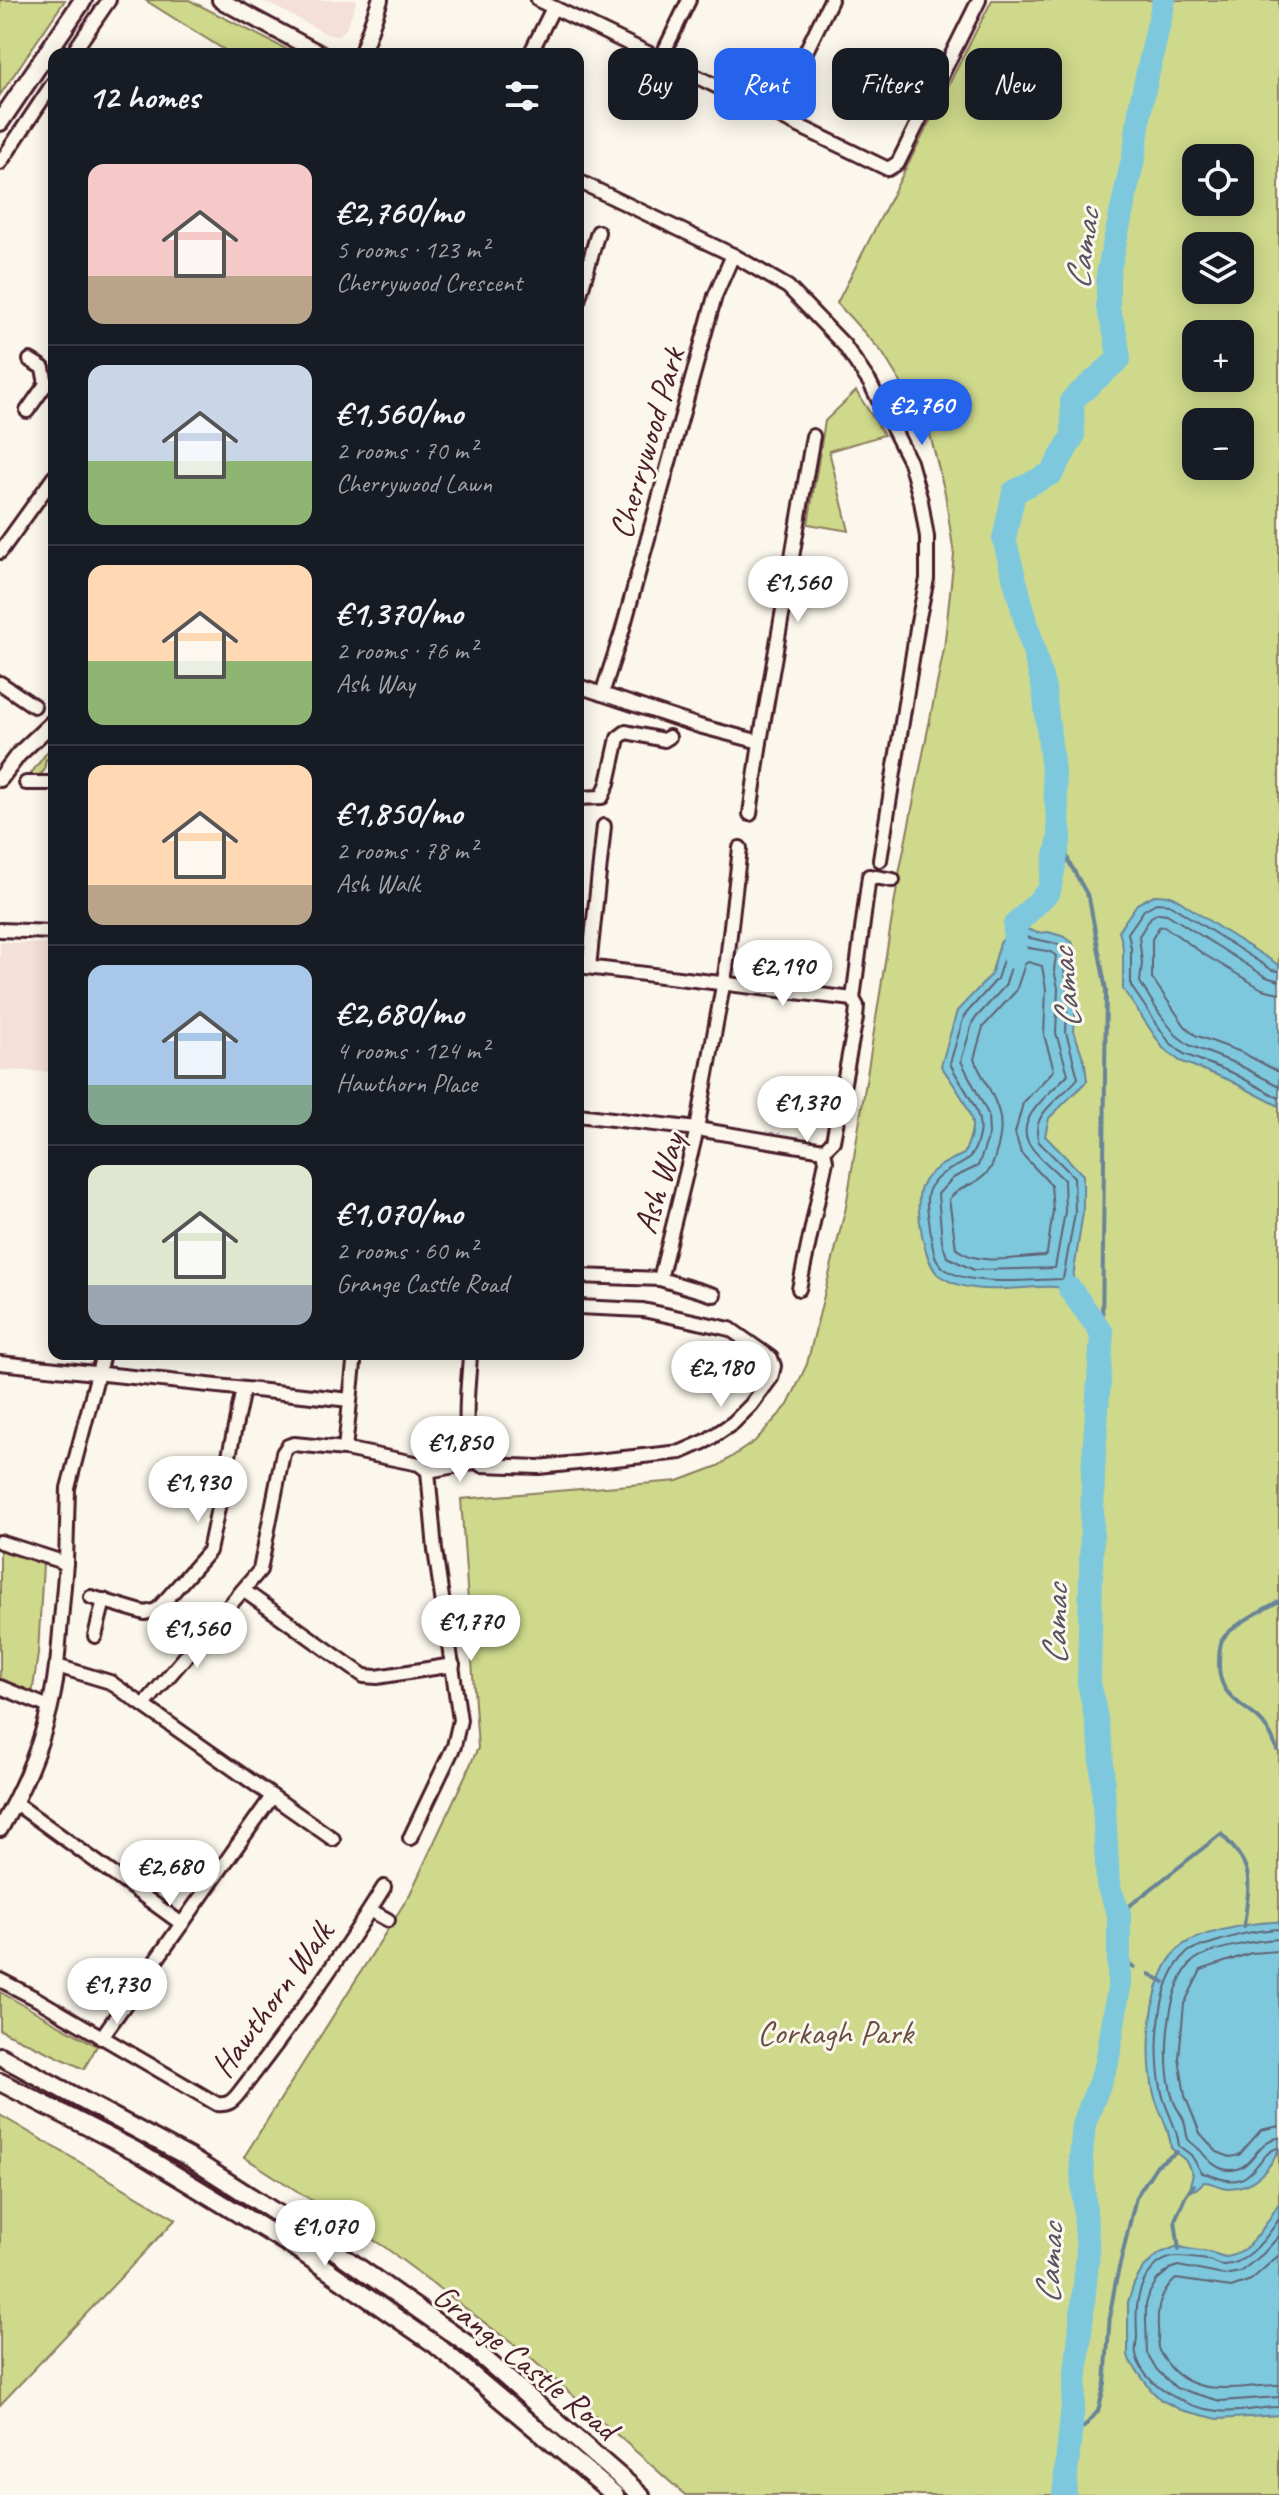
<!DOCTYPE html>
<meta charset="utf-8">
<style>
:root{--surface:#171b24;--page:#242831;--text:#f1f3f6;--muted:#9ea1a6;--line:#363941;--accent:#2563eb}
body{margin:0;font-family:Caveat,sans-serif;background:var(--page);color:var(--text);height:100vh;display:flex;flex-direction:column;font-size:30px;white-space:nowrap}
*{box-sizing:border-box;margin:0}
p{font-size:26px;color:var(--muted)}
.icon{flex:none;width:44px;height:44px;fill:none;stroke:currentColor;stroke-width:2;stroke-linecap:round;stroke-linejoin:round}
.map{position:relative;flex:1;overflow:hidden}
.panel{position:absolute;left:48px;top:48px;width:536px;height:1312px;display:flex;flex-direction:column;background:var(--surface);border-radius:16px;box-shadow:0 4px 20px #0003}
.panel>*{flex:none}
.banner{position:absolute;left:608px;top:48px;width:550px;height:72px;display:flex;gap:16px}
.controls{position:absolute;left:1182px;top:144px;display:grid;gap:16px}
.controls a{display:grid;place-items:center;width:72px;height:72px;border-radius:16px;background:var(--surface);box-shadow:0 4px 20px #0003;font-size:40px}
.price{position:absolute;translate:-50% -68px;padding:0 18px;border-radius:28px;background:#fff;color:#222;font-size:26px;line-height:52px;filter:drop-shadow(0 2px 4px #0008)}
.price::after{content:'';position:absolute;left:50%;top:48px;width:24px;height:18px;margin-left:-12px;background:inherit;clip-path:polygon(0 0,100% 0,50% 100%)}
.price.active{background:var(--accent);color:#fff}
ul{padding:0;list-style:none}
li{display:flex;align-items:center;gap:24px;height:200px;padding:0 40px}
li+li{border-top:2px solid var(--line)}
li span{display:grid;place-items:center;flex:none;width:224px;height:160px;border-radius:16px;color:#555}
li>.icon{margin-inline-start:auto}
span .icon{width:96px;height:96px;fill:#fffc;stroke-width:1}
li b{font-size:34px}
h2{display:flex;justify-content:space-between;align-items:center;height:96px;padding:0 40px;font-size:34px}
.tag{padding:0 28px;border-radius:16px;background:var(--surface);box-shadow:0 4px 20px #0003;font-size:28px;line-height:72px}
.tag.active{background:var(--accent);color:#fff}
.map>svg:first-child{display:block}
</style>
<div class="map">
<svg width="1279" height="2495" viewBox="0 0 1279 2495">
<rect width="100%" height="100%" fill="#fbf7ec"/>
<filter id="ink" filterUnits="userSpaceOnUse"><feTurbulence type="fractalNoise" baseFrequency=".0125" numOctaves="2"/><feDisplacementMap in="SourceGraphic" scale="16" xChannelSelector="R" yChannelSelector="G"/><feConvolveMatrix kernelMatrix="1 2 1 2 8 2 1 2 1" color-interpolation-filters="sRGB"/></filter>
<g filter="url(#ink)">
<g fill="#f4e0d6">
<polygon points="262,0 357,0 346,29 337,36 329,35"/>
<polygon points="0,942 54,944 54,1072 0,1070"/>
</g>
<g fill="#ced98c" stroke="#8c7c5c" stroke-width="2" fill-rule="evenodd">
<polygon points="0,0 65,0 0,95"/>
<polygon points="145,0 189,0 296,54 231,54"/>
<path d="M992,0H1279V2495H685L526,2354L386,2248L244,2157L410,1894L478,1748L461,1499L678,1481L718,1466L755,1441L788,1405L807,1364L846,1207L899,874L944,649L954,555L945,493L928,427L882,352L837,303ZM1196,158H1240V202H1196ZM1196,246H1240V290H1196ZM1196,334H1240V378H1196ZM1196,422H1240V466H1196Z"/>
<polygon points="856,391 884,435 829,451 849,531 808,524 825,421"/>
<polygon points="54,743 54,762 46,759 44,771 36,778 29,776"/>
<polygon points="0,1548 43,1564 38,1654 32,1695 0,1683"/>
<polygon points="0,1992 97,2046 84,2069 0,2030"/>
<polygon points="0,2115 176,2219 0,2405"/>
</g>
<g fill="#7ec8de" stroke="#698496" stroke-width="2">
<polygon points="1154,895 1171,896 1180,901 1221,929 1279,965 1279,1106 1229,1080 1180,1061 1163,1048 1123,989 1123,948 1119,930 1137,904"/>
<path d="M1015,925L1038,933L1048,932L1062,936L1072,942L1075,950L1072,970L1077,988L1074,1031L1085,1064L1087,1081L1049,1118L1045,1136L1083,1175V1212L1072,1284L1089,1313L1085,1316C1075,1303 1073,1294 1057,1287C1020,1285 974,1299 940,1276C924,1265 914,1205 921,1187C928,1170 948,1161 964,1154C968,1144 973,1133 972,1123C969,1104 952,1082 941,1066L957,1011L991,975L1000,943Z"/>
<path d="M1279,1922V2149C1270,2169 1253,2188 1229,2188C1220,2188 1213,2182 1204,2182L1196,2189L1192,2190L1190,2185L1193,2174L1185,2160L1171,2148C1170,2127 1157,2111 1153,2090C1146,2050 1148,1979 1179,1948C1195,1933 1257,1921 1279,1922Z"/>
<path d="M1279,2203V2415L1218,2419L1181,2410L1161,2400L1152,2391L1130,2361L1128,2355V2302L1134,2284L1143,2268L1160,2253L1178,2246C1190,2251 1198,2250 1209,2252C1216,2253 1220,2257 1227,2257C1250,2254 1268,2221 1279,2203Z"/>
</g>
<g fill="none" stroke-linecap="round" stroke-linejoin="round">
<g stroke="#5f6373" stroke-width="2">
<path d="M1017,935L1058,944L1067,951L1064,970L1068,988L1066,1032L1078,1078C1064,1097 1028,1113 1039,1142L1074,1177L1075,1213L1063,1279C1035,1279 958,1290 939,1263C932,1254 932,1240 930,1228C929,1215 923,1198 931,1186C949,1159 971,1175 979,1135C984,1109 960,1086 950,1063L964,1016L997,979L1007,947Z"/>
<path d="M1023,946C1034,951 1049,948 1056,956L1054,970L1058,988L1056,1033L1068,1074C1054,1091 1009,1120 1032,1148C1041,1160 1054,1169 1064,1180L1065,1212L1055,1268L974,1270L947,1257L942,1242L938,1194L953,1178L978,1166L989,1135L988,1114L961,1061L973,1021L1005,986L1016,952Z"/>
<path d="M1028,962L1042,966L1046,989L1044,1035L1054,1070L1023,1103L1015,1133L1021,1153L1051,1185L1053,1211L1047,1253L1044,1256C1018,1257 976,1267 956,1248L949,1199C959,1186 974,1186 985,1175C992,1169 994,1161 996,1153C1010,1112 990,1094 974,1059L983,1027L1016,991L1025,964Z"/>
<polyline points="1279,971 1272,970 1169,904 1156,903 1144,910 1128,933 1131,948 1131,986 1169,1042 1184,1054 1233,1073 1279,1098"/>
<polyline points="1279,981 1266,977 1167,914 1158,913 1151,917 1139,936 1142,963 1140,982 1159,1013 1176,1035 1189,1045 1237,1064 1279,1086"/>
<polyline points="1279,993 1262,989 1205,955 1164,926 1159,927 1152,939 1152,978 1185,1026 1195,1035 1241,1052 1279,1072"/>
<path d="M1279,1929C1247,1931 1232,1937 1202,1946C1196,1948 1190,1949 1186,1954C1156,1982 1154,2050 1161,2088C1164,2109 1177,2124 1179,2146L1191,2155L1202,2173C1210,2174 1218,2179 1227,2180C1255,2185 1259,2150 1279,2148"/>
<path d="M1279,1939C1260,1940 1203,1949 1191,1963C1165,1993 1162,2062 1173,2099C1175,2107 1181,2113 1184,2121C1186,2126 1186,2134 1188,2139C1191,2143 1197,2147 1201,2151C1208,2160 1217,2170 1230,2170C1254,2170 1256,2139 1279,2138"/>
<polyline points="1279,1951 1251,1953 1201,1970 1184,2004 1179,2058 1185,2096 1200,2133 1217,2152 1230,2157 1239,2155 1261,2130 1279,2126"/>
<path d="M1279,2219C1268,2236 1247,2265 1224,2265C1218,2266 1213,2260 1207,2260C1181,2257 1165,2250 1147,2276C1135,2295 1136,2314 1137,2335C1137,2341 1135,2348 1136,2354C1143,2387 1188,2408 1218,2411C1238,2414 1259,2407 1279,2407"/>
<polyline points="1279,2236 1263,2254 1240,2272 1224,2275 1178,2266 1170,2269 1157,2280 1150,2292 1146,2304 1146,2320 1147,2353 1157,2370 1176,2388 1220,2401 1279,2397"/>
<path d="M1279,2255L1251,2280L1231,2287L1176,2279C1159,2294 1157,2308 1158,2329C1159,2335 1157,2342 1158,2348C1160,2355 1167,2363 1172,2369C1201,2399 1243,2385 1279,2385"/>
</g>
<g stroke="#698496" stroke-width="4">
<polyline points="1060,836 1069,862 1089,898 1106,990 1102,1333"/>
<path d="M1277,1750C1263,1709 1245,1716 1225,1689C1221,1682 1219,1673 1219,1665C1219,1658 1219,1647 1222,1640C1230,1626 1265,1609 1279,1601"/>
<path d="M1119,1914L1221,1834C1257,1870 1249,1880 1244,1927"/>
<polyline points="1119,1956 1134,1967"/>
<polyline points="1149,1974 1164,1982"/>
<polyline points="1179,2250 1175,2220 1186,2195 1194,2185"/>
<polyline points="1069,2431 1084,2427 1098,2411 1105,2383 1110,2314 1115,2285 1136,2197 1157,2165 1177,2152"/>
</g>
<g stroke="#7ec8de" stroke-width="24">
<polyline points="1014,957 1015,925 1049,891 1060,836 1044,689 1004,539 1014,492 1052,473 1073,436 1072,400 1119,359 1116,336 1108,308 1108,274 1135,150 1141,103 1164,0"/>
<polyline points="1064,2495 1088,2253 1081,2156 1084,2124 1107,2063 1119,1987 1119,1914 1108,1885 1101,1745 1089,1682 1093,1472 1102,1333 1070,1289"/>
</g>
<defs>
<g id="minor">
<polyline points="538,0 888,169 898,163 979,0"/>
<polyline points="72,54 109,0"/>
<polyline points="530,54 553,8"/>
<polyline points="660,60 689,0"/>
<polyline points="775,115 831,0"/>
<polyline points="0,163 54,82"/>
<polyline points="578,181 733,255 788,287 844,345 870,383 910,462 921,501 927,537 927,579 918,622 880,860"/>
<polyline points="578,301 598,232"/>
<polyline points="27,411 46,384 43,368 30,360"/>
<polyline points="0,552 54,477"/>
<polyline points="0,683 34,706"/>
<polyline points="578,686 699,726 760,742"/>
<polyline points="602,694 622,632 715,296 733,255"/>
<polyline points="26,783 54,783"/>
<polyline points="578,798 602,797 608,783 618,738 626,732 664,740 669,737"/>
<polyline points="750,814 760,742 813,436"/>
<polyline points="0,930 54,932"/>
<polyline points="578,966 853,999 869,876 893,880"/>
<polyline points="589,967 604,826"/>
<polyline points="578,1115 697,1129 726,969 740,848"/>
<polyline points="578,1276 660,1279 714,1295"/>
<polyline points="660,1279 697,1129 824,1150"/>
<polyline points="799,1289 826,1161 824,1150 833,1141 856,1018 857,1006 853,999"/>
<polyline points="103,1354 68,1488 66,1563 57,1666 110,1682 333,1839"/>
<path d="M470,1354C469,1383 460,1434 476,1460"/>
<polyline points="0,1363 350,1400"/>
<polyline points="345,1449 355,1354"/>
<polyline points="476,1460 481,1465 539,1467 681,1452 706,1441 733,1423 751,1405 771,1378 774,1366 771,1358 730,1329 643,1310 578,1307"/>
<polyline points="428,1471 471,1463 476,1460"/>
<polyline points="0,1542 66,1563"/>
<polyline points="243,1590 364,1676 377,1677 453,1665"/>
<polyline points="91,1597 145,1613 157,1610 209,1551 243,1389"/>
<polyline points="95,1636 104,1600"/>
<polyline points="0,1687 49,1707"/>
<polyline points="144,1705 260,1570 283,1453 288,1446 294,1444 345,1449 419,1464 428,1471"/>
<polyline points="14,1802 182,1924"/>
<polyline points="410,1838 454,1746 460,1720 435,1550 428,1471"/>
<polyline points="370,1910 388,1920"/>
<path d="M0,1980L35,1998L217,2104C228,2105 232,2102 239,2093C291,2026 340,1959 384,1887"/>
<polyline points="101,2038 271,1798"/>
</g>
<g id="tertiary">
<polyline points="220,0 321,54"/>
<polyline points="362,53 380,0"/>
<polyline points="0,779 18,755 54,721"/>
<path d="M0,1829C28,1780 51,1722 57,1666"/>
</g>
<g id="secondary">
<polyline points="0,122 83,0"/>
<polyline points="0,2056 190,2158 331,2248 470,2346 641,2495"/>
<polyline points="0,2082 136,2151 297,2249 436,2345 615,2495"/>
</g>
</defs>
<use href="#minor" stroke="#4a1f2b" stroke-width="18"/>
<use href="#tertiary" stroke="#4a1f2b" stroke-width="20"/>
<use href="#secondary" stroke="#4a1f2b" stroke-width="22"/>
<use href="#minor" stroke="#fbf7ec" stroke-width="12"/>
<use href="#tertiary" stroke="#fbf7ec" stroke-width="14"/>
<use href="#secondary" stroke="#fbf7ec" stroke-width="16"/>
</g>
</g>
<g text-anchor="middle" stroke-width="6" stroke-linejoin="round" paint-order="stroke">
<g font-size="34" fill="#4a1f2b" stroke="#fbf7ec">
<text transform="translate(646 443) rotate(-74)" y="12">Cherrywood Park</text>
<text transform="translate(658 1183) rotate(-73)" y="12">Ash Way</text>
<text transform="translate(271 1999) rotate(-54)" y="12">Hawthorn Walk</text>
<text transform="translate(526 2361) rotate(39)" y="12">Grange Castle Road</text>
</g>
<g font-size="34" fill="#6b4e43" stroke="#fbf7ec">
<text x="835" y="2044">Corkagh Park</text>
</g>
<g font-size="36" font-style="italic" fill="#5a5261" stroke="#fbf7ec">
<text transform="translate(1081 249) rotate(-82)" y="13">Camac</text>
<text transform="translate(1064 989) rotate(-95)" y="13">Camac</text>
<text transform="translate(1054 1625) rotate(-89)" y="13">Camac</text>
<text transform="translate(1048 2264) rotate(-87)" y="13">Camac</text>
</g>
</g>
</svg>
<div class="controls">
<a><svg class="icon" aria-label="locate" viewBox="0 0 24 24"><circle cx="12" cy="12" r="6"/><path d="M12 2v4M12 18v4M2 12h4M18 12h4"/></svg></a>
<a><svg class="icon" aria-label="layers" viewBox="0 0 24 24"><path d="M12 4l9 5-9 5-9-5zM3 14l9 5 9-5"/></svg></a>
<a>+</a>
<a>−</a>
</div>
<b class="price active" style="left:922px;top:447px">€2,760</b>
<b class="price" style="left:798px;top:624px">€1,560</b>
<b class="price" style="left:783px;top:1008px">€2,190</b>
<b class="price" style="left:807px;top:1144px">€1,370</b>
<b class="price" style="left:721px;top:1409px">€2,180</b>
<b class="price" style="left:460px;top:1484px">€1,850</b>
<b class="price" style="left:198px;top:1524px">€1,930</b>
<b class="price" style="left:471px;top:1663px">€1,770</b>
<b class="price" style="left:197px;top:1670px">€1,560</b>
<b class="price" style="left:170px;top:1908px">€2,680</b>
<b class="price" style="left:117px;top:2026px">€1,730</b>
<b class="price" style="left:325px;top:2268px">€1,070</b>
<div class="banner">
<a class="tag">Buy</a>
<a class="tag active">Rent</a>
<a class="tag">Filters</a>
<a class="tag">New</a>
</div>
<section class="panel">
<h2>12 homes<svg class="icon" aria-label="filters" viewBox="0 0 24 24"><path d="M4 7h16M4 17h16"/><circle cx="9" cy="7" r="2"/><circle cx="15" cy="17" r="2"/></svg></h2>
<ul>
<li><span style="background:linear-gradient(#f6c9c9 70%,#b9a48a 0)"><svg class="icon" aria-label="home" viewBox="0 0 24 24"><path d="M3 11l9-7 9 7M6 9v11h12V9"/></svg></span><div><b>€2,760/mo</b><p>5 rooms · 123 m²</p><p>Cherrywood Crescent</p></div></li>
<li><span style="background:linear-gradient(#c9d6e8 60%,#8fb573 0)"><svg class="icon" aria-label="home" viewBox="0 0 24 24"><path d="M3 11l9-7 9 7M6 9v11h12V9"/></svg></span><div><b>€1,560/mo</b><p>2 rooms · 70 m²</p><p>Cherrywood Lawn</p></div></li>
<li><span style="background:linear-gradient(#ffd9b3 60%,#8fb573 0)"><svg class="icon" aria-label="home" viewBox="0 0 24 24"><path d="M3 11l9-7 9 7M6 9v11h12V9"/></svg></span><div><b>€1,370/mo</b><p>2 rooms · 76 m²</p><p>Ash Way</p></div></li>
<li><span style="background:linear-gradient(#ffd9b3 75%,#b9a48a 0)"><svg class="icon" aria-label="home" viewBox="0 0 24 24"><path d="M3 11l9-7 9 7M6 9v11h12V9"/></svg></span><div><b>€1,850/mo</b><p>2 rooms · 78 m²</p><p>Ash Walk</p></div></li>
<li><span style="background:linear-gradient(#a9c7e8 75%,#7fa58c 0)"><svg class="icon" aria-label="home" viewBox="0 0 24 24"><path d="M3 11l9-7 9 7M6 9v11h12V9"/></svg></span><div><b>€2,680/mo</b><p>4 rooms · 124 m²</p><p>Hawthorn Place</p></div></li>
<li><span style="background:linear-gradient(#dfe7d0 75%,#9aa5b1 0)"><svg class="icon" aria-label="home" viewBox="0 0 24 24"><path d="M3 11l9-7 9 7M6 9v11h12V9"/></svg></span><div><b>€1,070/mo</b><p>2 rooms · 60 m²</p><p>Grange Castle Road</p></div></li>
</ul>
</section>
</div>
